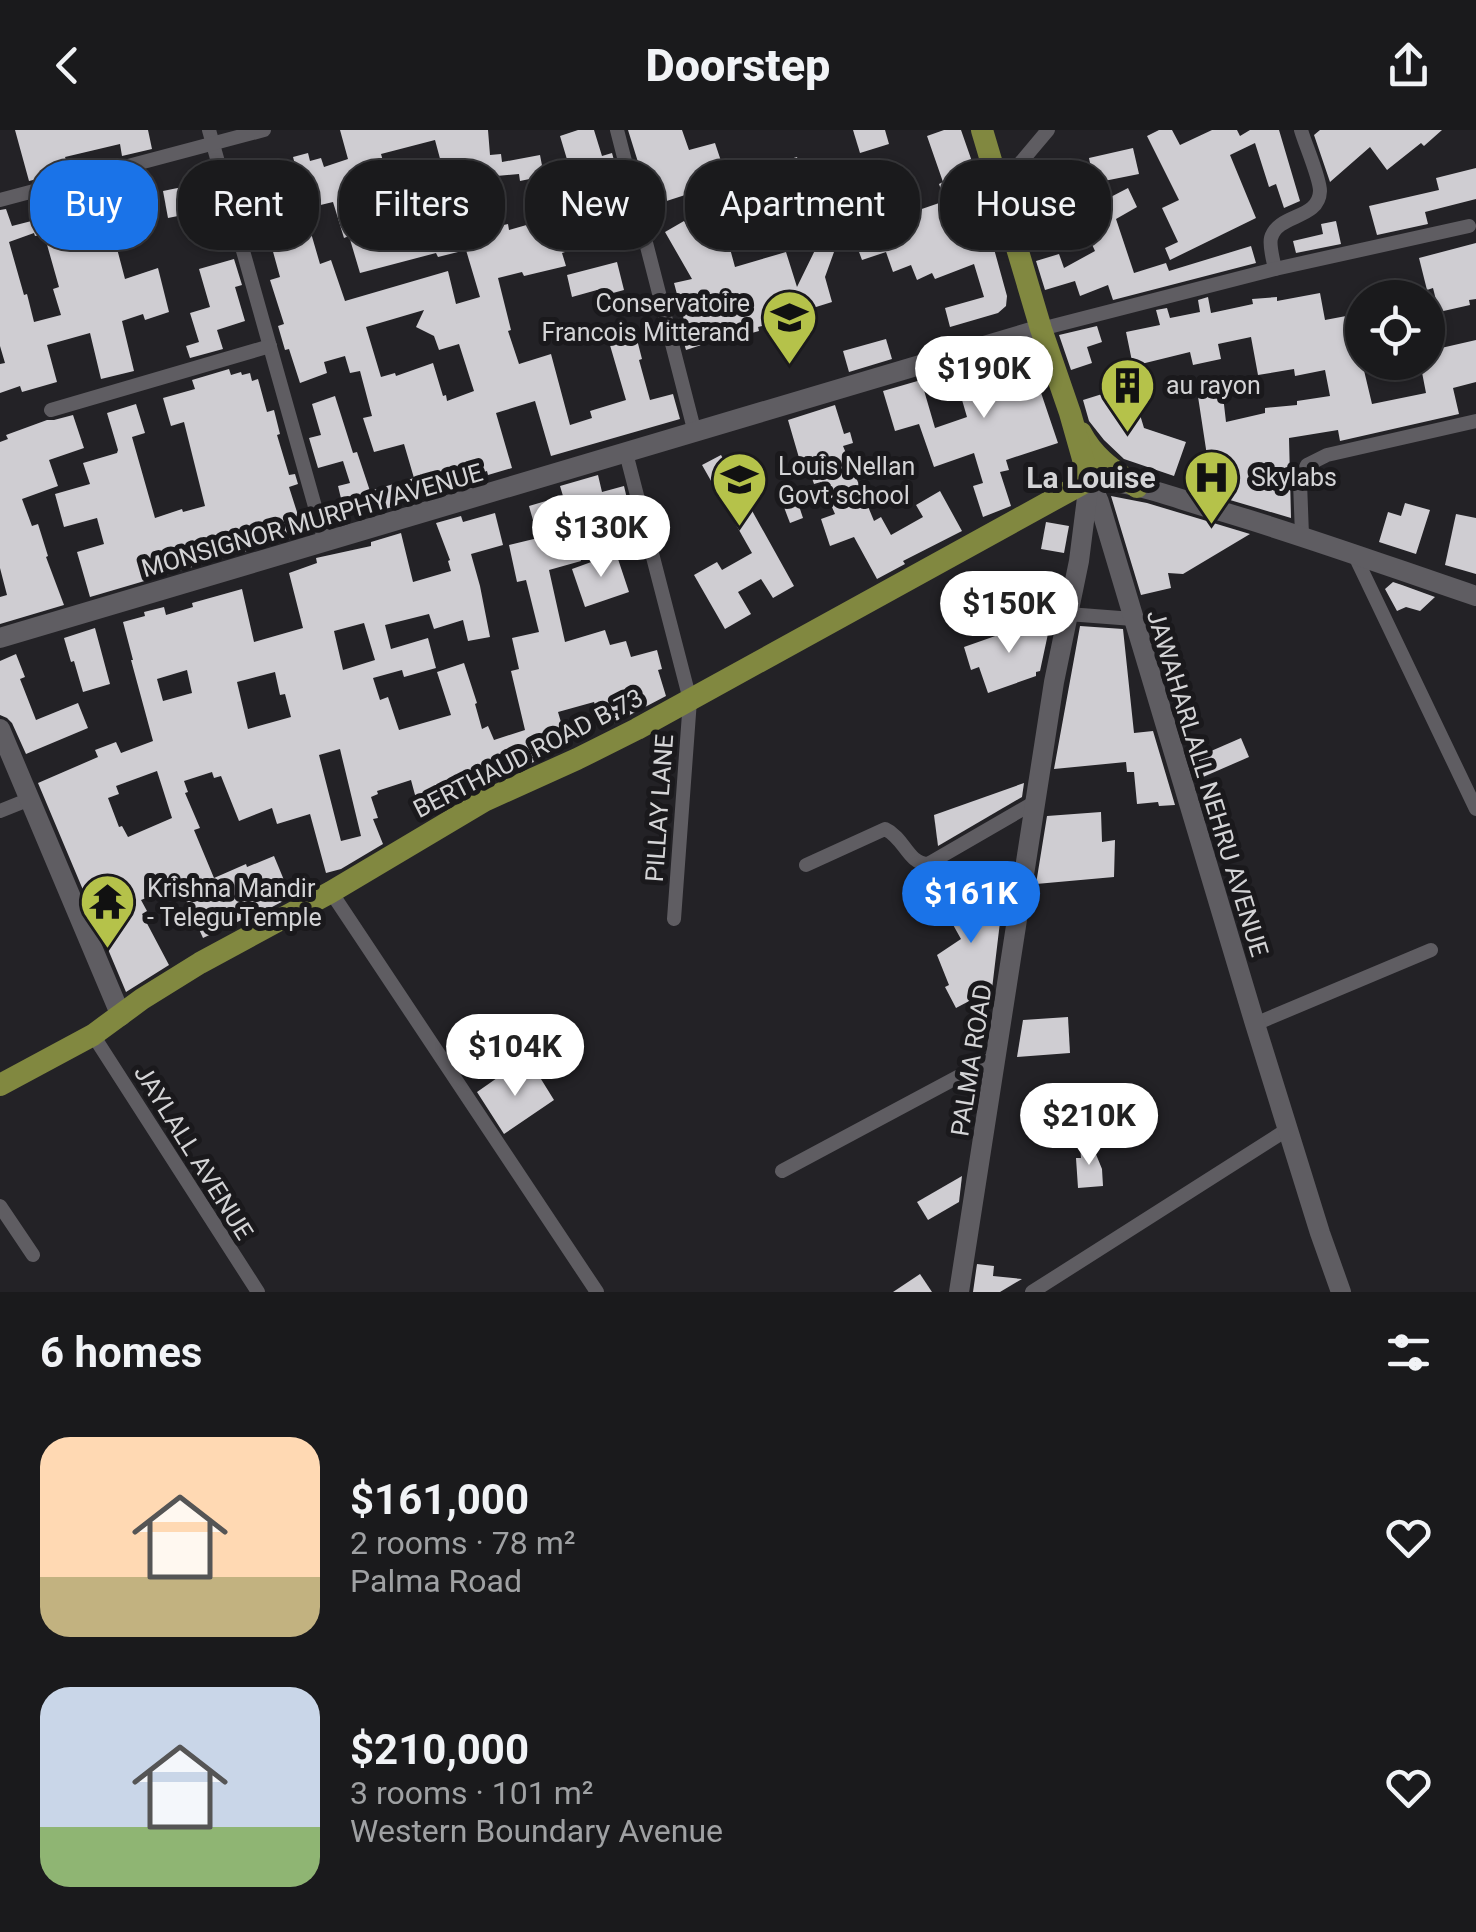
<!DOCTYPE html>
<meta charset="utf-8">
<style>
:root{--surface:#1a1a1c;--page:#272729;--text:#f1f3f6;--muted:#9fa1a3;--line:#38383b;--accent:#1a73e8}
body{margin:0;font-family:Roboto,sans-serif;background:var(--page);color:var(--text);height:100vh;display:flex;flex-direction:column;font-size:38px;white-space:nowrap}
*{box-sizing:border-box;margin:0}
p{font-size:32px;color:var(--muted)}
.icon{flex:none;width:55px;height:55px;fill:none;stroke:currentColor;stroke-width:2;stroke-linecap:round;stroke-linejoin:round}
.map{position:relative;height:1162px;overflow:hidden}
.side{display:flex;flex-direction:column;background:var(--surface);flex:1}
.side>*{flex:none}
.banner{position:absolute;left:30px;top:30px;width:1418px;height:90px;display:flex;gap:20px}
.fabs{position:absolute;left:1345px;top:150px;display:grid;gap:20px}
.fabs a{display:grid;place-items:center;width:100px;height:100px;border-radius:50%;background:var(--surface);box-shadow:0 2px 8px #0004,0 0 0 2px var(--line);font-size:50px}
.price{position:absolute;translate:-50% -85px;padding:0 22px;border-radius:35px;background:#fff;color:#222;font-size:32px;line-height:65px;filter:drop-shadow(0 2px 5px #0008)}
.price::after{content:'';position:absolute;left:50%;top:60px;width:30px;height:22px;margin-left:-15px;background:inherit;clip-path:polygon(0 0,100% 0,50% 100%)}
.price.active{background:var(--accent);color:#fff}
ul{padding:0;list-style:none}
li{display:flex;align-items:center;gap:30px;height:250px;padding:0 40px}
li span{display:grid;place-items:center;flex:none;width:280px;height:200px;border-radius:30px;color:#555}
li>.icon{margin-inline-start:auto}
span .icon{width:120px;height:120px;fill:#fffc;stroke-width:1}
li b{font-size:42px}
h2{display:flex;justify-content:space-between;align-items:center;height:120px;padding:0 40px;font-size:42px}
.chip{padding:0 35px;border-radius:40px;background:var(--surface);box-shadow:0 2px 8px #0004,0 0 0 2px var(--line);font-size:35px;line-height:90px}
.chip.active{background:var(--accent);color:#fff}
header{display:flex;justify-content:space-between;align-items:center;height:130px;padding:0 40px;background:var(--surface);font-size:45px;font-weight:800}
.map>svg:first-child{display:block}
</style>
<header><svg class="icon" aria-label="back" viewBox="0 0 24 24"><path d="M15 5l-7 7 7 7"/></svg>Doorstep<svg class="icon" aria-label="share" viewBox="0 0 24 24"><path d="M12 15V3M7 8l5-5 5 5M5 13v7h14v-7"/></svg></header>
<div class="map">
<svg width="1476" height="1162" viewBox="0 0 1476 1162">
<rect width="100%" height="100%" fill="#232226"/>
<g fill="#cfcdd2" fill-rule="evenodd">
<polygon points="15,0 148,0 152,19 122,26 120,14 65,27 70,41 29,51"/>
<path d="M340,0H488L490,25L501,24L502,32L540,25L544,46L520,51L519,44L464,49L474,85L482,83L486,99L508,94L509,100L551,88L554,98L576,90L561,39L569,36L560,6L578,0H594L602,26L612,23L615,34L598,40L605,66L585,72L598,111L562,123L566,136L524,146L522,142L498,148L511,200L508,201L519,234L551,224L570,295L592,288L590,281L626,270L607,205L634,198L642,229L639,230L650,270L673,264L680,289L551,326L535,271L496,283L512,338L488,345L487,341L410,363L412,371L382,380L380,376L345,385L338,356L350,353L343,331L318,338L309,308L321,305L312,274L335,266L353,323L357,322L370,361L414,348L404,314L374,322L363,288L372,286L360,241L350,243L345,226L324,232L327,243L300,253L289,219L285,220L278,196L284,194L270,150L280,147L272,118L280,116L274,96L266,98L263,88L257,90L251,70L276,63L272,49L297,42L293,27L308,23L310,31L321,28L324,37L348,29ZM435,10L446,51L409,62L406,54L391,59L381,24ZM333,72L344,108L349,106L360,143L436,123L438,127L466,120L480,167L456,174L448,141L345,171L331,130L320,134L304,79ZM424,180L416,197L434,206L439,220L459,214L474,261L447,271L446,265L443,266L433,233L396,246L395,243L381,247L366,197Z"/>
<polygon points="628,0 682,0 689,20 715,13 723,37 729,35 735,53 714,59 713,56 648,77 640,49 643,48"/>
<polygon points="853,0 885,0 889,14 860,23"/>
<polygon points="944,0 961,0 998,106 991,108 1007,166 1006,176 998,183 950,197 945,178 984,167 974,134 935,149 932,143 917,150 911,135 893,142 886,122 862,130 852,103 945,71 939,54 943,52 927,6"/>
<polygon points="1159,0 1172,0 1180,15 1212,0 1237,0 1240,6 1250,0 1279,0 1300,71 1284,78 1276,54 1269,57 1255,13 1230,25 1256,88 1170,130 1165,118 1178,112 1162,78 1179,70 1147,6"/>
<polygon points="1320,0 1442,0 1424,16 1421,13 1387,40 1370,17 1330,52 1314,5"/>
<polygon points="1133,18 1139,44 1094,53 1089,28"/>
<polygon points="797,27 805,54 807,53 809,59 847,47 855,77 823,86 820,100 796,105 791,89 787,90 787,88 753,100 755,106 729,115 735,137 786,122 797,157 818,114 834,122 825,147 832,172 800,182 801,186 758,197 759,201 730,209 729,206 686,220 679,196 685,194 674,153 692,149 665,102 684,91 690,102 712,89 711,85 769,66 761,38"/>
<polygon points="1476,38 1476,69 1425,82 1428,94 1377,105 1369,76 1439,60 1436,48"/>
<path d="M136,49L146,90L113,99L115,111L125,149L158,138L169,182L145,190L143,184L122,191L134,241L101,249L90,203L47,215L57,252L22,262L20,256L0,263V234L5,233L0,216V80L6,79L12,96L51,86L55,104L82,97L73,67ZM34,103L35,106L44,104L59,157L53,159L61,185L34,192L27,164L24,165L9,112Z"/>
<polygon points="197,54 203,81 168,88 163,61"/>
<polygon points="1128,58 1137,77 1116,89 1134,143 1166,133 1169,141 1251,116 1256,133 1113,170 1108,155 1080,166 1075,151 1045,160 1036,131 1059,124 1064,138 1095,121 1078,84"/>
<polygon points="1336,91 1341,114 1296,123 1293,111 1323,104 1321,94"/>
<polygon points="222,93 227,109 202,116 198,99"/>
<polygon points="1476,113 1476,169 1469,170 1470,175 1439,182 1433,158 1427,160 1419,128"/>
<polygon points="234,129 242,155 235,157 245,191 217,200 223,219 190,228 186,216 199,212 190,183 210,177 199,139"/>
<polygon points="617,132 624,160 598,167 597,160 572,167 567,145"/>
<polygon points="1320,163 1325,190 1362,183 1362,232 1372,274 1426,263 1420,232 1428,232 1428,221 1476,210 1476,252 1453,258 1459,284 1340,311 1338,300 1289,308 1291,388 1213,365 1197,260 1222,257 1226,292 1265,283 1265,278 1297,275 1297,271 1330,266 1325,240 1295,246 1294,239 1258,245 1251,207 1218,214 1221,229 1193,235 1190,222 1133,236 1126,202 1160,195 1156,180 1167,178 1170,188 1200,182 1198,170 1208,167 1211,183 1253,174 1252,169 1277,167 1277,171"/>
<polygon points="1097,196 1102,212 1087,217 1092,233 1071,240 1059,205"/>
<polygon points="886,209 892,229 849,242 843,221"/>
<polygon points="1031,216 1038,240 1034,242 1058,313 1006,330 1009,340 1000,342 1011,376 983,387 973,356 983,353 974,323 934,337 919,294 895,301 883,261 921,250 935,298 967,287 955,246 984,238 982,231"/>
<polygon points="229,239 231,245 241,242 242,245 250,243 252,251 258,249 267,282 274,280 280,304 277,305 289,345 295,344 298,354 289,357 304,404 90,467 77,422 104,414 97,388 64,397 55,364 90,354 83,333 117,323 118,320 107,283 136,274 145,303 132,307 155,388 182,379 183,382 205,376 184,292 171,296 163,268 195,259 192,250"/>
<polygon points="1131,255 1144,298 1186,312 1174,346 1124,329 1104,310 1089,291 1083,270"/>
<polygon points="835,275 844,304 850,302 853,313 843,316 874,391 881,387 891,405 923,387 916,375 940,361 962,401 903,431 905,434 877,449 854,407 830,416 821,389 835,384 821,352 814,354 808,336 802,338 788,290"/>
<polygon points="73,285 84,318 49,330 58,356 22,369 32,396 38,394 48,426 46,427 64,475 0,494 0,467 7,465 0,438 0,312 8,309 6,305 47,290 54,290"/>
<polygon points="721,325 794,456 773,468 761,449 738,462 751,484 725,499 694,445 717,432 722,440 752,423 702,335"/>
<path d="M598,345L602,362L624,356L628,373L618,376L630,415L607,423L598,393L572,399L581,431L549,440L565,512L605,500L610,515L626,511L631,527L657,520L662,539L658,540L666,566L603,599L594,572L558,582L568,616L532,627L534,632L501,643L503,646L476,658L440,679L438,671L418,676L411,650L377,661L378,664L371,667L378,688L373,689L383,714L341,739L326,743L310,684L277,694L272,678L239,691L221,646L214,648L212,642L184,651L188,662L185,663L200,698L194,700L214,748L246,734L247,737L274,726L291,767L251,788L250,786L203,808L179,755L141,770L147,781L142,784L169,835L126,862L38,653L98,627L95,620L116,612L121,623L153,611L131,530H133L123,492L145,486L144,482L164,477L166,485L193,477L192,473L242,459L254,512L303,498L289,443L317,433L316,428L371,416V412L401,403L413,452L451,441L448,431L450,430L436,393L461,386L463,392L495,383L503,415L471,424L480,456L490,507L468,511L463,490L434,499L429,484L385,495L391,519L428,508L436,538L404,547L402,540L373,548L380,570L388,567L399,600L451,585L437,542L464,533L477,573L475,574L482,599L488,596L494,610L525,600L511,541L519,539L512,508L539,502L526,450L517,452L509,415L538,408L529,376L563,366L560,356ZM364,493L375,530L343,540L334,501ZM187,540L192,563L163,571L157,549ZM275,542L280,565L285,564L291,587L248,599L237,552ZM340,619L361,706L341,711L319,625ZM157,641L172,688L128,707L122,696L119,697L108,668L119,664L116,656Z"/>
<polygon points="1111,366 1147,373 1250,404 1183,444 1168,443 1171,458 1141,465"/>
<polygon points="796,367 803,388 790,393 782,372"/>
<polygon points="1405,373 1430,380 1416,424 1379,412 1388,382 1401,386"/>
<polygon points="1456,384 1476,388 1476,444 1445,435"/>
<polygon points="1046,392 1069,396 1064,423 1041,419"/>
<polygon points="616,423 629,462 585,477 572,439"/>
<polygon points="1393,452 1402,455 1435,467 1420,481 1406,477 1397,481 1385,459"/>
<polygon points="1043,491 1049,499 1040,541 1036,542 1036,546 988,563 979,537 971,540 964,517 1032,493 1034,495"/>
<polygon points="1080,496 1123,499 1134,603 1153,601 1175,675 1159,676 1158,672 1137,674 1134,642 1127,642 1126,632 1054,639"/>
<polygon points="95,498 110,554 83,562 74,531 71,532 64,508"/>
<polygon points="16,524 25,547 20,549 36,590 78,573 88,598 26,624 12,593 7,588 0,585 0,531"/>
<polygon points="1241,608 1249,627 1203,647 1195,628"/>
<polygon points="1024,653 1022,667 938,716 934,685"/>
<polygon points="1101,682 1102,712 1115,710 1114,747 1036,754 1047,686"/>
<polygon points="990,747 996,756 993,769 959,788 1000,792 992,859 956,878 945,857 949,855 937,825 961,809 942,775"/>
<polygon points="1068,887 1070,923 1017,927 1023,890"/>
<polygon points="507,941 518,955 536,941 554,970 504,1004 477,962"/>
<polygon points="1091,1012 1102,1039 1103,1056 1078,1058 1076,1028 1081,1028 1080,1013"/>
<polygon points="962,1046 959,1072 928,1090 917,1072"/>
<polygon points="977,1134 994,1136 993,1146 1022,1149 1000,1162 973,1162"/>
<polygon points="920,1144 932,1162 893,1162"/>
</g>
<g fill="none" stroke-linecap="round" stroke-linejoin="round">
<g stroke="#5f5d62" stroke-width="14">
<polyline points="209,0 325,412"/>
<polyline points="617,0 695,303"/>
<polyline points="1000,57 1048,0"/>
<polyline points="0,70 264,0"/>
<path d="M1275,139C1273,129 1269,116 1271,108C1278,83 1319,90 1320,61C1320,48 1305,14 1301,0"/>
<polyline points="1041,199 1275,139 1469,96"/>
<polyline points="51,280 270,216"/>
<polyline points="626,323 690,570 674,789"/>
<polyline points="1302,405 1300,352 1307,335 1327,325 1476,291"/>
<polyline points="1354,424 1476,679"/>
<polyline points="1068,484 1133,489"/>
<polyline points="0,681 30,669"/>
<path d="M806,735L885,699C905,708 907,733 928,734L1035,672"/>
<polyline points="331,762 597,1162"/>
<polyline points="1255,894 1431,820"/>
<polyline points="93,905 258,1162"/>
<polyline points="782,1041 997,926"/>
<polyline points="0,1076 33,1125"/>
<polyline points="1032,1162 1288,999"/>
</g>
<g stroke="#5f5d62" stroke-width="20">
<polyline points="1089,350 1099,372 1255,894 1320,1103 1341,1162"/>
<path d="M1089,350C1130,350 1171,367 1210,378C1300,404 1387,436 1476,466"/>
<polyline points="0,508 1041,199"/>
<polyline points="0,599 121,886"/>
<polyline points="959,1162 1054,552 1079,431 1089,352"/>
</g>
<g stroke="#818840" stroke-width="22">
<path d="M1081,303C1094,328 1115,341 1137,357"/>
<polyline points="0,955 93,905 142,869 200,833 331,762 484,671 577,629 637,599 1089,350 1070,283 1041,199 982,0"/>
</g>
</g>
<defs>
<symbol id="school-pin" viewBox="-11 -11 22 30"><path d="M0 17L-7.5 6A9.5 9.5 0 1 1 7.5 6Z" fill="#b5c24a" stroke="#1a191c"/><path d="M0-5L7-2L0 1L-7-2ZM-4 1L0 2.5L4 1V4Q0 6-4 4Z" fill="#111"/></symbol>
<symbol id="building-pin" viewBox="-11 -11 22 30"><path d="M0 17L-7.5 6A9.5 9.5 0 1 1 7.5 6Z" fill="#b5c24a" stroke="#1a191c"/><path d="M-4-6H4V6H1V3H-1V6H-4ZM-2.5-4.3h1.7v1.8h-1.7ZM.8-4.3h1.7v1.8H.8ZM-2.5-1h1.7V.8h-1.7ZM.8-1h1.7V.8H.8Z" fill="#111"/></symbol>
<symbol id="hospital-pin" viewBox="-11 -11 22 30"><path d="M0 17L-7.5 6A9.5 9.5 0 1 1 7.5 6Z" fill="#b5c24a" stroke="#1a191c"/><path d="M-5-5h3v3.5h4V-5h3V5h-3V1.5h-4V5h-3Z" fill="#111"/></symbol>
<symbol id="temple-pin" viewBox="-11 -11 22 30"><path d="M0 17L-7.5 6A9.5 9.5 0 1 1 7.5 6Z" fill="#b5c24a" stroke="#1a191c"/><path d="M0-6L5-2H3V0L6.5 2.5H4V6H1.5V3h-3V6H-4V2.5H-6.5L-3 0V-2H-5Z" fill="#111"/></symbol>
</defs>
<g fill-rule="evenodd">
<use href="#school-pin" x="758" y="156" width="63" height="86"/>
<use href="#building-pin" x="1096" y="224" width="63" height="86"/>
<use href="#hospital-pin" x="1180" y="316" width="63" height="86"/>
<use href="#school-pin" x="708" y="318" width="63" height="86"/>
<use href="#temple-pin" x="76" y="740" width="63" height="86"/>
</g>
<g text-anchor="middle" stroke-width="10" stroke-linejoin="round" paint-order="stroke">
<g font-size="25" fill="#d4d4d6" stroke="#1a191c" text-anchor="start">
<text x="750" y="182" text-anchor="end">Conservatoire<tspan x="750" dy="29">Francois Mitterand</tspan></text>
<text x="1166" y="264">au rayon</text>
<text x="778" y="345">Louis Nellan<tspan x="778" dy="29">Govt school</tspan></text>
<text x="1251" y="356">Skylabs</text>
<text x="147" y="767">Krishna Mandir<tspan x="147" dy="29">- Telegu Temple</tspan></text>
</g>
<g font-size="25" fill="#d4d4d6" stroke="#1a191c">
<text transform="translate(312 390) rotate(-16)" y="9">MONSIGNOR MURPHY AVENUE</text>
<text transform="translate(528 623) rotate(-27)" y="9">BERTHAUD ROAD B.73</text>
<text transform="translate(1208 653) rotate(73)" y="9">JAWAHARLALL NEHRU AVENUE</text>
<text transform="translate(659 678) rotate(-86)" y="9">PILLAY LANE</text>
<text transform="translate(971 930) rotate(-81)" y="9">PALMA ROAD</text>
<text transform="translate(194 1022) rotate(58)" y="9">JAYLALL AVENUE</text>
</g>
<g font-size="30" font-weight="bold" fill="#d4d4d6" stroke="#1a191c">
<text x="1091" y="358">La Louise</text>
</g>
</g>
</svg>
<div class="fabs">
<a><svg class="icon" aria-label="locate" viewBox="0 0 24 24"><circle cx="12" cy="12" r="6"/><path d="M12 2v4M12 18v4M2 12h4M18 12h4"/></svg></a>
</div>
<b class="price" style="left:984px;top:291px">$190K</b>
<b class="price" style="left:601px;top:450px">$130K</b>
<b class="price" style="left:1009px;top:526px">$150K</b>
<b class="price active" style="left:971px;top:816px">$161K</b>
<b class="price" style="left:515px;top:969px">$104K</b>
<b class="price" style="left:1089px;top:1038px">$210K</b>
<div class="banner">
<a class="chip active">Buy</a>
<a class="chip">Rent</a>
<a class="chip">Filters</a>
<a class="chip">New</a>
<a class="chip">Apartment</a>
<a class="chip">House</a>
</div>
</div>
<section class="side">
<h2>6 homes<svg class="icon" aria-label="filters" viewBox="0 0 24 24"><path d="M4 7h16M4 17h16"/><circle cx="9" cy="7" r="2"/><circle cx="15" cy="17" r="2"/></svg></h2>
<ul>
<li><span style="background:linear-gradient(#ffd9b3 70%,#c2b280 0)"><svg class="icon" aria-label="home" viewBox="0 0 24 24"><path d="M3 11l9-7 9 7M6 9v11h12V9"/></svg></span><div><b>$161,000</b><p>2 rooms · 78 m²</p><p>Palma Road</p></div><svg class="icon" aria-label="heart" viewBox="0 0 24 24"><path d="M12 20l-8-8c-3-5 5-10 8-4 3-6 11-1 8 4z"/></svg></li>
<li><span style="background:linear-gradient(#c9d6e8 70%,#8fb573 0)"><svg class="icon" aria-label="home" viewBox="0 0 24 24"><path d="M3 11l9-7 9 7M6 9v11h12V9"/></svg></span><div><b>$210,000</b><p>3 rooms · 101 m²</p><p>Western Boundary Avenue</p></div><svg class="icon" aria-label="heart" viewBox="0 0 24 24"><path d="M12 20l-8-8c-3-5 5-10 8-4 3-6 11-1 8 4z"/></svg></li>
</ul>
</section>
